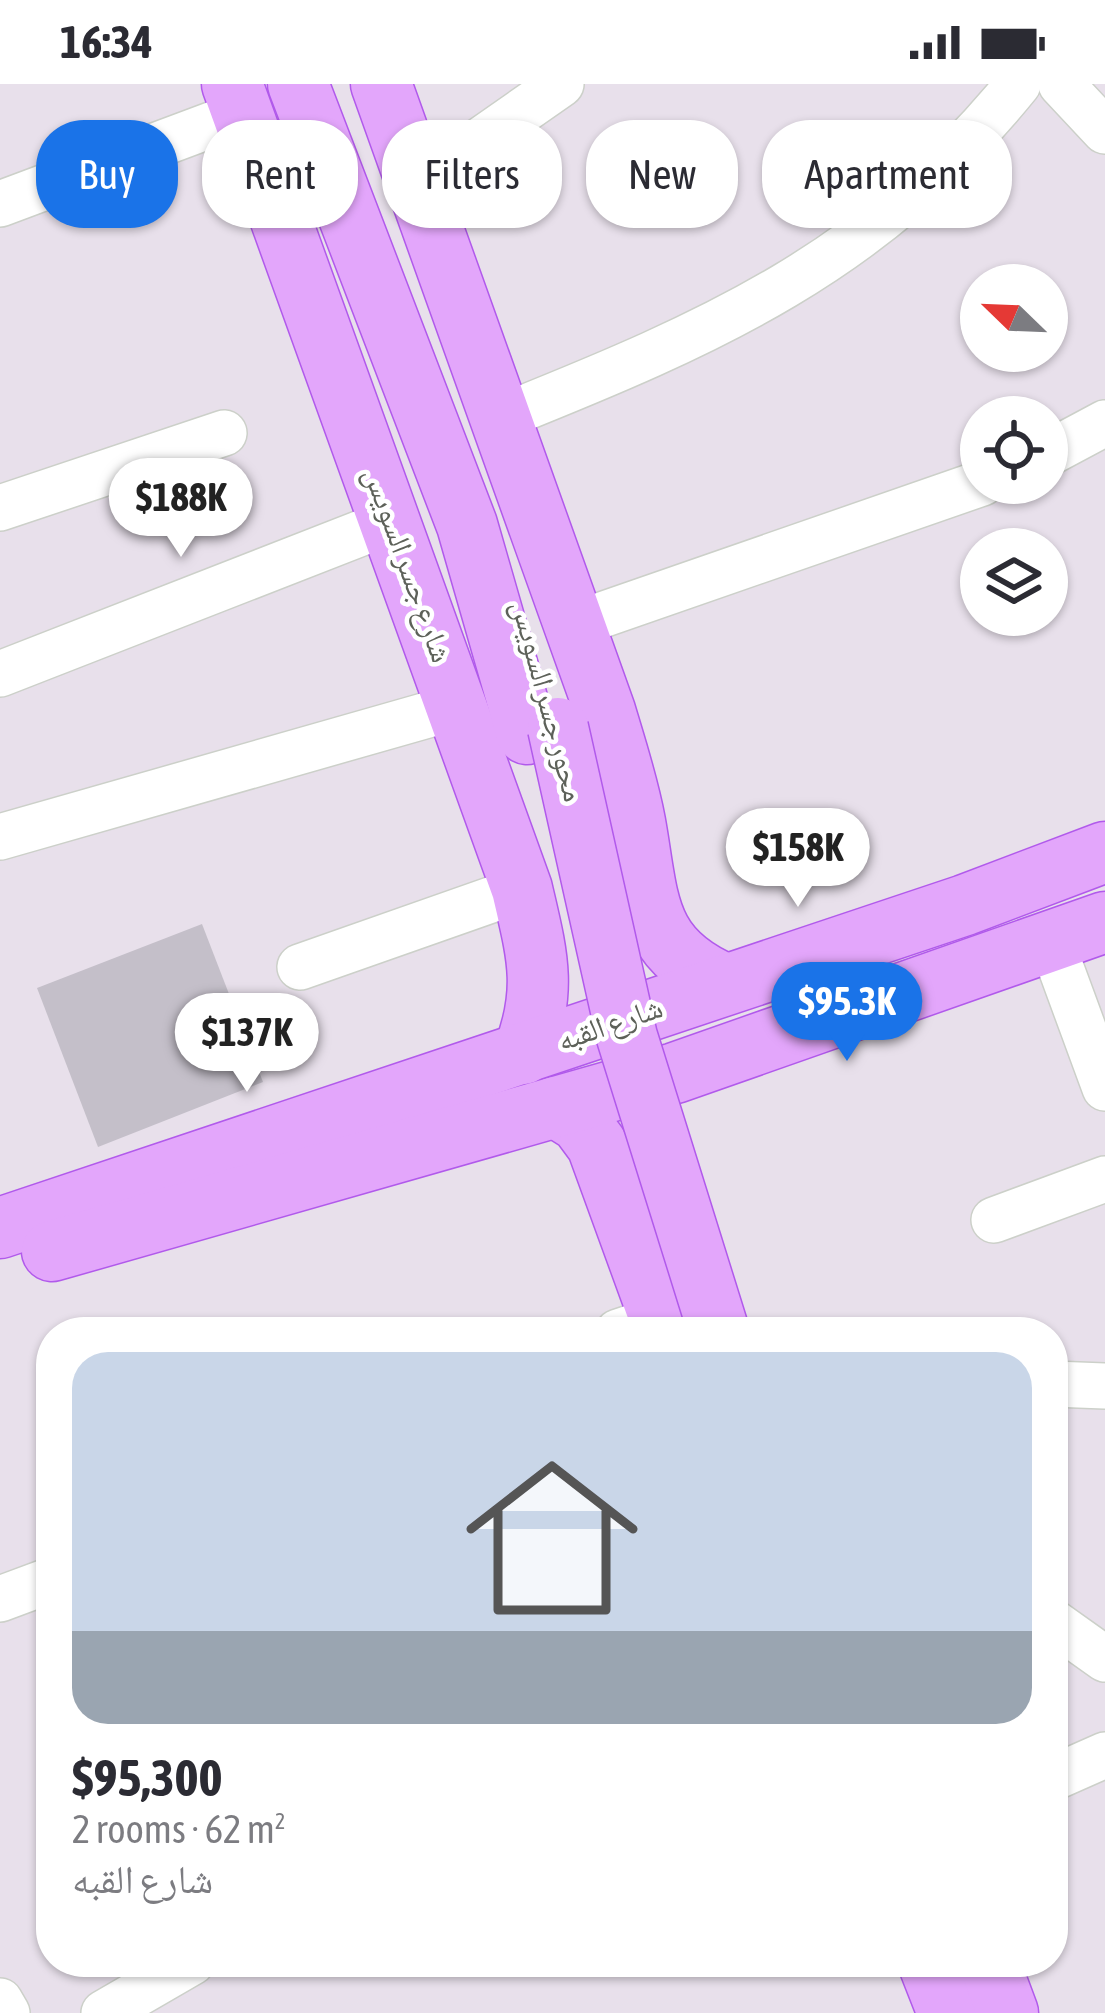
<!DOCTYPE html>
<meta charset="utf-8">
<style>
:root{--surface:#fff;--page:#f7f7f7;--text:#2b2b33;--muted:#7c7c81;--accent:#1a73e8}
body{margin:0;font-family:"Asap Condensed","Noto Naskh Arabic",sans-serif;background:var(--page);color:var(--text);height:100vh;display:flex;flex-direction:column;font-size:45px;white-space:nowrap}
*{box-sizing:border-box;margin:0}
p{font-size:39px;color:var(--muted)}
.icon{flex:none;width:66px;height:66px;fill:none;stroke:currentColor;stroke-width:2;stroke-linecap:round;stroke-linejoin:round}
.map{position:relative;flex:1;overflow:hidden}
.details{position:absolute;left:36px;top:1233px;width:1032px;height:660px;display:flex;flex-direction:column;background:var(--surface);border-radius:48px;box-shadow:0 3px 9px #0004}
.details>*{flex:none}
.hud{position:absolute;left:36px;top:36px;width:1035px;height:108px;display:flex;gap:24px}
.needle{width:78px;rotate:293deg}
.buttons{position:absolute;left:960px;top:180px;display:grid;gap:24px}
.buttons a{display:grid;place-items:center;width:108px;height:108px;border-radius:50%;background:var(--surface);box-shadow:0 3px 9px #0004;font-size:60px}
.price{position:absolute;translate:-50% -102px;padding:0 27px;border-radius:42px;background:#fff;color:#222;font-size:39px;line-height:78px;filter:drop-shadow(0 3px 6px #0008)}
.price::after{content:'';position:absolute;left:50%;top:72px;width:36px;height:27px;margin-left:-18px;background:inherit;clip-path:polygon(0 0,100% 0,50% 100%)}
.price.selected{background:var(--accent);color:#fff}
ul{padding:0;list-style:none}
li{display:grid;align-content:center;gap:24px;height:636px;padding:0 36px}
li span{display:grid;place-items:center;height:372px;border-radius:36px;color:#555}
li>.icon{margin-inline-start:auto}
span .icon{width:216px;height:216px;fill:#fffc;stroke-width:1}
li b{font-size:51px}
.chip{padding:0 42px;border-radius:48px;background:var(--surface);box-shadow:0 3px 9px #0004;font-size:42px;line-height:108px}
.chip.selected{background:var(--accent);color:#fff}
.status{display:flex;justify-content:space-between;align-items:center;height:84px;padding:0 60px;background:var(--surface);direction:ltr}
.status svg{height:33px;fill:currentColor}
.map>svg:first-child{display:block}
</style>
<div class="status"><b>16:34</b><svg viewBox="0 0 49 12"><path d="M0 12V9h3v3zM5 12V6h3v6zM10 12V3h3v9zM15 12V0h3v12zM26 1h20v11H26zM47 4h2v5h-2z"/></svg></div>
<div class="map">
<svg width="1105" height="1929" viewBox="0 0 1105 1929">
<rect width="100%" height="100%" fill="#e8e0eb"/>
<polygon fill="#c4bfc9" points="202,840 263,998 98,1063 37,904"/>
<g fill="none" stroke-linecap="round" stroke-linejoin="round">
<defs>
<g id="minor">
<polyline points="1061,0 1105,47"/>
<polyline points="418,100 561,0"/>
<polyline points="0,120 243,29"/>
<path d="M504,332C711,249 873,179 1018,0"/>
<polyline points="1047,370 1105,339"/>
<polyline points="0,424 224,349"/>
<polyline points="576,540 982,399"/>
<polyline points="0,590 392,437"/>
<polyline points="0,753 459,622"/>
<polyline points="1051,857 1105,1004"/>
<polyline points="300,883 522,805"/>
<polyline points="994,1136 1105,1095"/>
<polyline points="618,1248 660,1234"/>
<polyline points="1053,1300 1105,1302"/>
<polyline points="0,1515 51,1496"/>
<polyline points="1053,1538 1105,1575"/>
<polyline points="1053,1694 1105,1671"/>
<polyline points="0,1917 7,1929"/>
<polyline points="104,1929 192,1878"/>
</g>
<g id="major">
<path d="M232,0L522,805C537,870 548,905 523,970"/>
<polyline points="298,0 467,441 527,650"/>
<path d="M381,0L605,627C616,664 628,700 635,738C649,814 643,865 725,900"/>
<polyline points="556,1023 580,1038 597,1061 665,1248"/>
<polyline points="0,1144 965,821 1105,768"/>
<polyline points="52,1167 675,989 1105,838"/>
<polyline points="928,1878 948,1929"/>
<polyline points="989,1878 1008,1929"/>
</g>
</defs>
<use href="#minor" stroke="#ccd0c9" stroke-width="48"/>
<use href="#major" stroke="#b15aeb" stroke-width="63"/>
<use href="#minor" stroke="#fff" stroke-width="45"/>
<use href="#major" stroke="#e3a6fb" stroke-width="60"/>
<defs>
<polyline id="major-bridge" points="558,644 627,953 719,1248"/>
</defs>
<use href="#major-bridge" stroke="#b15aeb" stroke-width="63" stroke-linecap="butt"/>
<use href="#major-bridge" stroke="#e3a6fb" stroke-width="60"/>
</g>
<g text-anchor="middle" stroke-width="9" stroke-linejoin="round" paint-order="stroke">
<g font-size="30" fill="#5d6159" stroke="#fff">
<text transform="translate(408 481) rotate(70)" y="10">شارع جسر السويس</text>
<text transform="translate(548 617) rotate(75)" y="10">محور جسر السويس</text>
<text transform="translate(610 940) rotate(-19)" y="10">شارع القبه</text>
</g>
</g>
</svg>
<div class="buttons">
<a><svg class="needle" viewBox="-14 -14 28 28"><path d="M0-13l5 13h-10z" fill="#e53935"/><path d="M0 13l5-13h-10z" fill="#7c7c81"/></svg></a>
<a><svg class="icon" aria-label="locate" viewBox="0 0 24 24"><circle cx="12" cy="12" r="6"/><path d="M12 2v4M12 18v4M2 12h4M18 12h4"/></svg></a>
<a><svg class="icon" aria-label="layers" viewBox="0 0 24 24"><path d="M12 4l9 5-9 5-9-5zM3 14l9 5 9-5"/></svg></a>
</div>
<b class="price" style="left:181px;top:476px">$188K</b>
<b class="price" style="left:798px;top:826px">$158K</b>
<b class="price selected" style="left:847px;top:980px">$95.3K</b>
<b class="price" style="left:247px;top:1011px">$137K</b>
<div class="hud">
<a class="chip selected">Buy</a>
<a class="chip">Rent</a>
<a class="chip">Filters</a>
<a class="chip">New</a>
<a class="chip">Apartment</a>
</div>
<section class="details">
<ul>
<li><span style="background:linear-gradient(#c9d6e8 75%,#9aa5b1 0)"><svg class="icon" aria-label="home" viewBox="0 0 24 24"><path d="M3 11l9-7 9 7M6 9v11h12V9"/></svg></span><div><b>$95,300</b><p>2 rooms · 62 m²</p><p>شارع القبه</p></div></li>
</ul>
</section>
</div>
